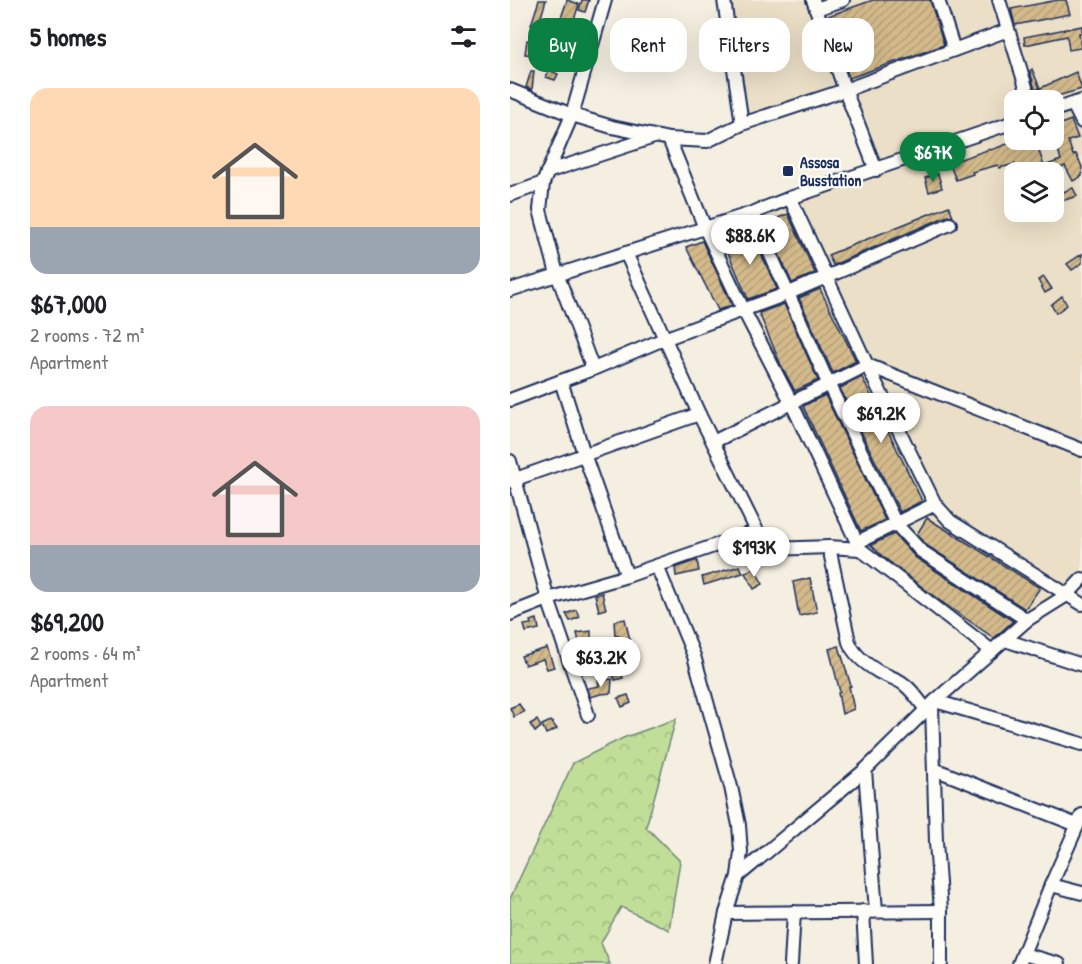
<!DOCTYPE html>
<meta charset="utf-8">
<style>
:root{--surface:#fff;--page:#f2f2f2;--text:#202124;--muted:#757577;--accent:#0b8043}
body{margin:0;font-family:"Patrick Hand",sans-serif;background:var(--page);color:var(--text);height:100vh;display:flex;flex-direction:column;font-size:22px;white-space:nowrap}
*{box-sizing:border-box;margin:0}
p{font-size:20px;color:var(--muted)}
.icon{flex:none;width:33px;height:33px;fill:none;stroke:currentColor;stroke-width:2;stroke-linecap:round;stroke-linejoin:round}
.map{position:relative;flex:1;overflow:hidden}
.sheet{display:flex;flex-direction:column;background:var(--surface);width:510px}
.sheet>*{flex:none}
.top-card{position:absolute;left:18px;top:18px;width:464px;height:54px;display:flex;gap:12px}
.tools{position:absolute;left:494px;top:90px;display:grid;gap:12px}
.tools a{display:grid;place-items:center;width:60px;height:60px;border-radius:12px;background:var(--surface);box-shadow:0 6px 24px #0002;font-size:30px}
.price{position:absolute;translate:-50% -51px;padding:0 14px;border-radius:21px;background:#fff;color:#222;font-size:20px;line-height:39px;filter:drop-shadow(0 2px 3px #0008)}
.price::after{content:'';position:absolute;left:50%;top:36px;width:18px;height:14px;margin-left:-9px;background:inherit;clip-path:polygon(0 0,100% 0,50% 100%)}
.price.current{background:var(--accent);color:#fff}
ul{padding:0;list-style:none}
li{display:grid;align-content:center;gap:12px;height:318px;padding:0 30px}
li span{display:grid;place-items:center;height:186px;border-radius:18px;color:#555}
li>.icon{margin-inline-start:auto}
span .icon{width:108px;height:108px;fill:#fffc;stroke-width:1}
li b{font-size:26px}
h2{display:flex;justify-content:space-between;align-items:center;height:72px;padding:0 30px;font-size:26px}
.tag{padding:0 21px;border-radius:18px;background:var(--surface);box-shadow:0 6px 24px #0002;font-size:21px;line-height:54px}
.tag.current{background:var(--accent);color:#fff}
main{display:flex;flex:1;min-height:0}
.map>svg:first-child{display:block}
</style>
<main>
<section class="sheet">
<h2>5 homes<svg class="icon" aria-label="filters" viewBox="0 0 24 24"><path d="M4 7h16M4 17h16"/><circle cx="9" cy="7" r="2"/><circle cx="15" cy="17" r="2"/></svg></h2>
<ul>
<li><span style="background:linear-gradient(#ffd9b3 75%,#9aa5b1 0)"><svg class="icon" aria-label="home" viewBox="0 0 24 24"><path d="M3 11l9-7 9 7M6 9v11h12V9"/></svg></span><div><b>$67,000</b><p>2 rooms · 72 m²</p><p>Apartment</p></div></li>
<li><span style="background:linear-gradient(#f6c9c9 75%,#9aa5b1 0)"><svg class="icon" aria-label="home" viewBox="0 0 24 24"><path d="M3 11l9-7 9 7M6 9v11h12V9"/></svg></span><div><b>$69,200</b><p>2 rooms · 64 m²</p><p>Apartment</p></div></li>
</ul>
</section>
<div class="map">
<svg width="572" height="964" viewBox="0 0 572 964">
<defs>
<pattern id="forest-crowns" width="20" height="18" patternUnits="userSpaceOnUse" patternTransform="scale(1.5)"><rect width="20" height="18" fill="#c0de97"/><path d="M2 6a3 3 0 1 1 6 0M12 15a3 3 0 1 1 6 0" fill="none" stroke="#a4bf85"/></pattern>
<pattern id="building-hatch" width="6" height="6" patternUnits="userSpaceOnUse" patternTransform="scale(1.5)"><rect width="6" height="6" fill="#d4ba8a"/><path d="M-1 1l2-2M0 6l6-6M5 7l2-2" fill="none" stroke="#b5a07a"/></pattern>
</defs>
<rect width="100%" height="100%" fill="#f5efe1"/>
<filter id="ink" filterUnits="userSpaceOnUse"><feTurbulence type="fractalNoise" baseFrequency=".0167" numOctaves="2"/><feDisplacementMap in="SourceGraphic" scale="12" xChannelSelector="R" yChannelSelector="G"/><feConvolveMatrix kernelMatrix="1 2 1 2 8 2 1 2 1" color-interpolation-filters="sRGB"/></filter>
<g filter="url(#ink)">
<path fill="#ebdfc7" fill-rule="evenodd" d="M216,0H488L502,32L492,0H572V574L487,653L348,545L195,227L363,167L337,89L233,123ZM504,100H543V140H504ZM504,172H543V212H504Z"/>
<polygon fill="url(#forest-crowns)" stroke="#6e867a" stroke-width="1.5" points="166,719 136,827 170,861 159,930 111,907 91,943 100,964 0,964 0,899 63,763 113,738"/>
<g fill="url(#building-hatch)" stroke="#1b2f5e" stroke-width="1.5" fill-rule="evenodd">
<polygon points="29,0 36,0 28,27 21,25"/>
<polygon points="57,0 69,4 59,36 46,33"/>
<polygon points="72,0 79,0 75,12 69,10"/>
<polygon points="363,0 420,0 434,45 339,78 330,50 332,49 318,16"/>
<polygon points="548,0 556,0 560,14 505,25 501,9"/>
<polygon points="572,26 572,33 569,33 571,48 559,50 557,36 515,45 514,37"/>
<polygon points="17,40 27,41 27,50 23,49 23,55 15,54"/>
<polygon points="42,42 55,44 50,55 38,51"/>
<polygon points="522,69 530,88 525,90 520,71"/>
<polygon points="39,70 48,74 45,80 36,77"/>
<polygon points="21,71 24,71 22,90 16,87"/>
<polygon points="566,72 572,89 533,100 528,100 526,90"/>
<path d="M561,120L568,138L558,141L563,155L566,154L572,167V176L563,181L555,166L539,172H508L505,164L489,168L488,165L462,172L463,174L446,180L439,163L480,149L481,150L500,143L499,141L504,140H543V127ZM546,143L551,160L534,166L528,148Z"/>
<polygon points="428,174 432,188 419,192 415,178"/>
<polygon points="563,188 567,196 543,204 543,196"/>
<polygon points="439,206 443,216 437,216 323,265 318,255"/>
<polygon points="278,214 305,273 282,283 255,223"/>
<polygon points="241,232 267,289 238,299 214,243"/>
<polygon points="192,241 222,305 208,310 176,247"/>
<polygon points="572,254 572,263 562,270 557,264"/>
<polygon points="534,277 542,289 535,293 528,280"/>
<polygon points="310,289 346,361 323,373 289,298"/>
<polygon points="552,296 557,305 546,313 541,305"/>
<polygon points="274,304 308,380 285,391 271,365 249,313"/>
<polygon points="352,377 412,501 390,512 330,388"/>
<polygon points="315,395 375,520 351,531 293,406"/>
<polygon points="417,518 530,588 515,609 416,545 407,534"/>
<polygon points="384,534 406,558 503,621 484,638 429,600 372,556 361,545"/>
<polygon points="187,560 189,571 166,576 165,568"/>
<polygon points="230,566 233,573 194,585 192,577"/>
<polygon points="244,568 253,584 244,589 235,573"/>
<polygon points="300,578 307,612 289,616 283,582"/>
<polygon points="92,593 96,609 89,611 85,595"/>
<polygon points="66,610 70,617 60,621 56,614"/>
<polygon points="27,619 29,629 16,632 14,625 21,624 20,621"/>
<polygon points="115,619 120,640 112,641 108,635 105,636 104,621"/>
<polygon points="81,631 81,638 76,639 77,652 66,654 65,643 69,642 67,633"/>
<polygon points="329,646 341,686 339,686 344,709 332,714 328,693 330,692 319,649"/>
<polygon points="37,648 44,667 37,669 33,659 15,665 11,656"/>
<polygon points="110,669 113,678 105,680 102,672"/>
<polygon points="102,679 101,693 91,694 80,697 78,688 89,686 88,681"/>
<polygon points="118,695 121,703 112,707 108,698"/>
<polygon points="9,704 14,712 4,717 0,708"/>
<polygon points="27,720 31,727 25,732 20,724"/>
<polygon points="41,721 47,729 36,734 32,725"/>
</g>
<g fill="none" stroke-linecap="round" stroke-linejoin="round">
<defs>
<g id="minor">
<polyline points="214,0 232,124"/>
<polyline points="303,0 335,90 366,170"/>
<polyline points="428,0 444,50"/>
<polyline points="489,0 520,100"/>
<polyline points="306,9 333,0"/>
<polyline points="0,90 62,115 102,127 159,139 197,141 232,124 335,90 498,30"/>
<polyline points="563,104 572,122"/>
<polyline points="543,110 572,101"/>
<polyline points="159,139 195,228 233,309 281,402 350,549 482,651"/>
<polyline points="37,172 144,137"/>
<polyline points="0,195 33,183"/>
<polyline points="280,198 357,365 425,504 440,521 572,604"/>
<polyline points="242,213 318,383 386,524 411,551 517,620"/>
<polyline points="116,253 189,414 247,531"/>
<polyline points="0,290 242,213 280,198 504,122"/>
<polyline points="83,369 47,274 30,210 33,183 62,115 95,0"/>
<polyline points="51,381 74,454 117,576"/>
<polyline points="0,400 83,369 154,339 279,293 440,224"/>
<polyline points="203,442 357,365 572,450"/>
<polyline points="0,461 38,599 78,715"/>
<polyline points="0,481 189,414"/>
<polyline points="346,543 425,504"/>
<path d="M319,547L339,642C344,655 357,665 369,672C378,677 387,678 395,685C403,691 410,702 417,711"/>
<polyline points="147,566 184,656 221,787 229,825 231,852 228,876"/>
<polyline points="0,614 38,599 117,576 247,531 258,546 262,549 319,547 350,549"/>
<polyline points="495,640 572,665"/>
<polyline points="425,701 572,744"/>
<polyline points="422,705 426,842 431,911 431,964"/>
<polyline points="424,769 567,825"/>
<polyline points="355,770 366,911"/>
<polyline points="541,885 572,893"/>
<polyline points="353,911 356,964"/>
<polyline points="216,913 431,911"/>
<polyline points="513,954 549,964"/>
<polyline points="205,964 216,913 228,876 355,770 425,701 517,620 557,595 572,579"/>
<polyline points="281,964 284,912"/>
<polyline points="509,964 541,885 572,815"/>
</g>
</defs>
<use href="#minor" stroke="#1b2f5e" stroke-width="16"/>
<use href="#minor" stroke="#fdfcf7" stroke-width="12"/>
</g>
</g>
<rect fill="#1b2f5e" stroke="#fdfcf7" stroke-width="2" x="272" y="165" width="12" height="12" rx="3"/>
<g text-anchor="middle" stroke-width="4.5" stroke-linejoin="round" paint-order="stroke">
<g font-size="16" font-weight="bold" fill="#1b2f5e" stroke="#fdfcf7" text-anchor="start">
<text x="290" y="168">Assosa<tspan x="290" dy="18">Busstation</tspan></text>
</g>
</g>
</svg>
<div class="tools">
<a><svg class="icon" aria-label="locate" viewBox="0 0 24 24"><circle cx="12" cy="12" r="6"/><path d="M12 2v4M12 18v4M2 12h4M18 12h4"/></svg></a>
<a><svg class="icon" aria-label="layers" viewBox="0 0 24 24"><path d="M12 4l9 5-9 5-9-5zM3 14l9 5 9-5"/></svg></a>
</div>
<b class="price current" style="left:423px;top:183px">$67K</b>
<b class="price" style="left:240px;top:266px">$88.6K</b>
<b class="price" style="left:371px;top:444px">$69.2K</b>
<b class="price" style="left:244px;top:578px">$193K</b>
<b class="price" style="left:91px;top:688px">$63.2K</b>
<div class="top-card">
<a class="tag current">Buy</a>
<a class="tag">Rent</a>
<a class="tag">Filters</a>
<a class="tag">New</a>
</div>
</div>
</main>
